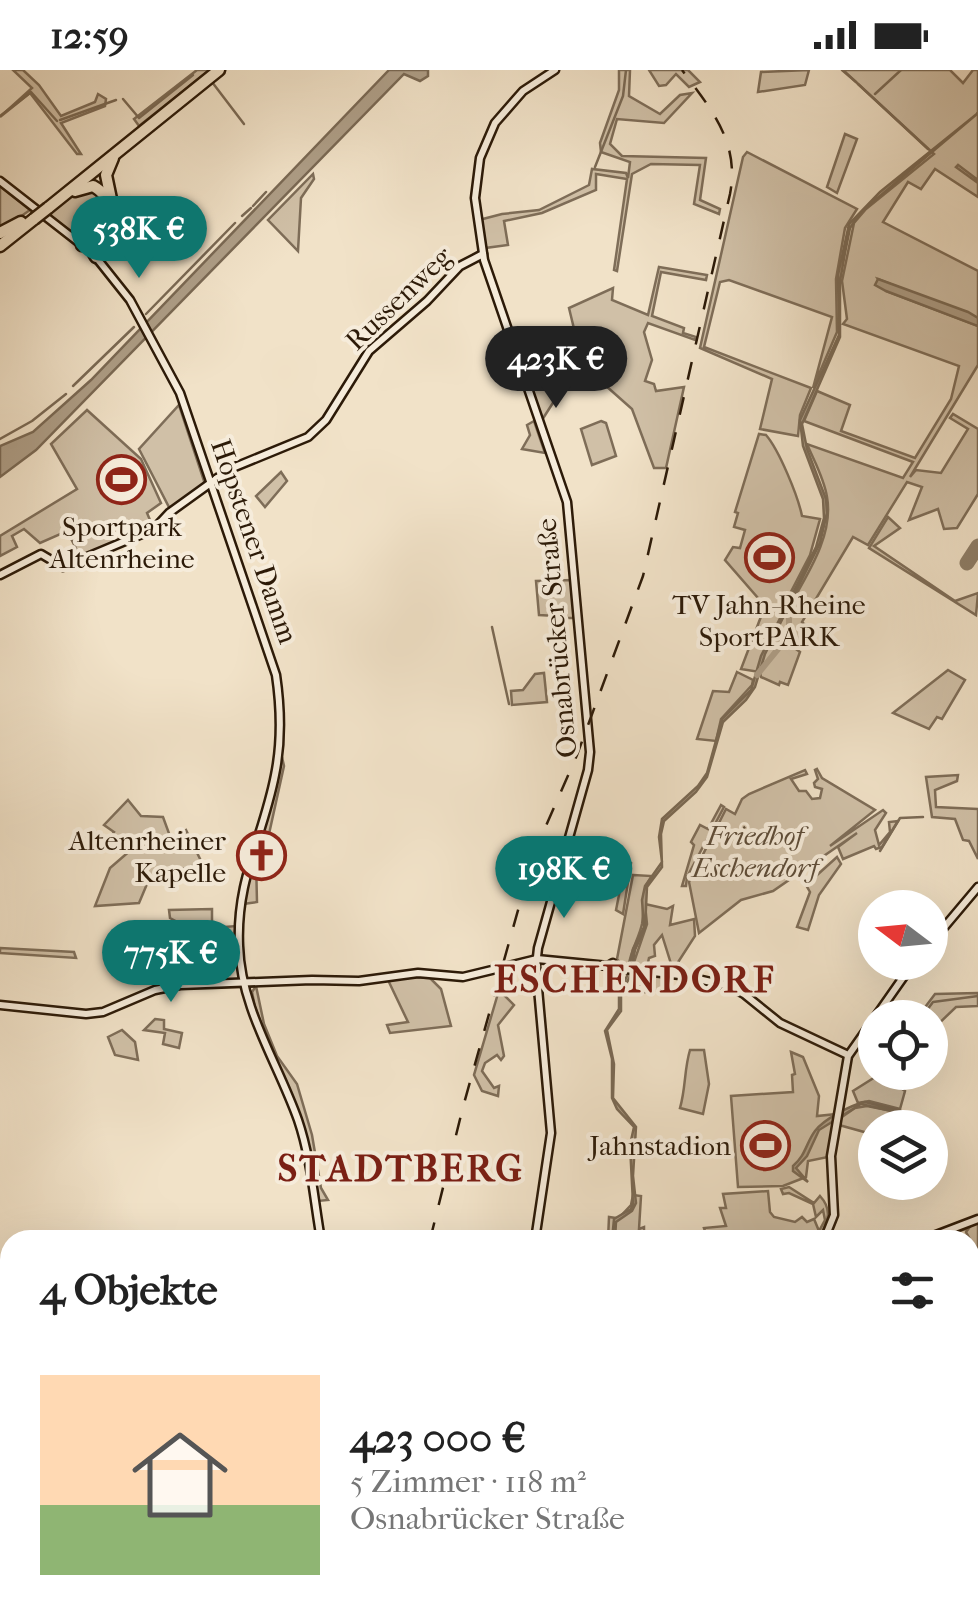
<!DOCTYPE html>
<html lang="de">
<meta charset="utf-8">
<style>
:root{--surface:#fff;--page:#f6f6f6;--text:#222;--muted:#767676;--line:#e0e0e0;--accent:#0f766e}
body{margin:0;font-family:"IM FELL French Canon",serif;background:var(--page);color:var(--text);height:100vh;display:flex;flex-direction:column;font-size:38px;white-space:nowrap}
*{box-sizing:border-box;margin:0}
p{font-size:32px;color:var(--muted)}
.icon{flex:none;width:55px;height:55px;fill:none;stroke:currentColor;stroke-width:2;stroke-linecap:round;stroke-linejoin:round}
.map{position:relative;flex:1;overflow:hidden}
.sheet{position:absolute;left:0px;top:1160px;width:980px;height:392px;display:flex;flex-direction:column;background:var(--surface);border-radius:30px 30px 0 0;box-shadow:0 10px 40px #0002}
.sheet>*{flex:none}
.needle{width:65px;rotate:286deg}
.controls{position:absolute;left:858px;top:820px;display:grid;gap:20px}
.controls a{display:grid;place-items:center;width:90px;height:90px;border-radius:50%;background:var(--surface);box-shadow:0 10px 40px #0002;font-size:50px}
.price{position:absolute;translate:-50% -85px;padding:0 22px;border-radius:35px;background:var(--accent);color:#fff;font-size:32px;line-height:65px;filter:drop-shadow(0 2px 5px #0008)}
.price::after{content:'';position:absolute;left:50%;top:60px;width:30px;height:22px;margin-left:-15px;background:inherit;clip-path:polygon(0 0,100% 0,50% 100%)}
.price.selected{background:#222;color:#fff}
ul{padding:0;list-style:none}
li{display:flex;align-items:center;gap:30px;height:250px;padding:0 40px}
li+li{border-top:2px solid var(--line)}
li span{display:grid;place-items:center;flex:none;width:280px;height:200px;border-radius:0px;color:#555}
li>.icon{margin-inline-start:auto}
span .icon{width:120px;height:120px;fill:#fffc;stroke-width:1}
li b{font-size:42px}
h2{display:flex;justify-content:space-between;align-items:center;height:120px;padding:0 40px;font-size:42px}
.status{display:flex;justify-content:space-between;align-items:center;height:70px;padding:0 50px;background:var(--surface);direction:ltr}
.status svg{height:28px;fill:currentColor}
.map>svg:first-child{display:block}
</style>
<div class="status"><b>12:59</b><svg viewBox="0 0 49 12"><path d="M0 12V9h3v3zM5 12V6h3v6zM10 12V3h3v9zM15 12V0h3v12zM26 1h20v11H26zM47 4h2v5h-2z"/></svg></div>
<div class="map">
<svg width="978" height="1552" viewBox="0 0 978 1552">
<rect width="100%" height="100%" fill="#f1e2c8"/>
<filter id="stains"><feTurbulence type="fractalNoise" baseFrequency=".002" numOctaves="4"/><feColorMatrix values="0 0 0 0 .2 0 0 0 0 .09 0 0 0 0 .02 0 0 0 .5 -.17"/></filter>
<radialGradient id="worn" r=".72"><stop offset=".6" stop-color="#630" stop-opacity="0"/><stop offset="1" stop-color="#630" stop-opacity=".3"/></radialGradient>
<g fill="#d0c0a7" stroke="#7e6d58" stroke-width="2.5">
<polygon points="13,0 23,0 39,15 61,46 95,32 98,24 106,29 105,36 61,53 81,84 77,84 30,23 0,47 32,18"/>
<polygon points="197,0 210,0 139,56 134,49"/>
<polygon points="619,0 630,0 629,26 660,44 680,25 692,23 664,53 617,49 610,74 622,86 706,88 700,130 720,139 719,144 694,134 700,95 651,94 632,104 617,201 614,200 627,109 596,104 596,120 542,143 504,151 508,175 485,178 479,150 502,144 539,140 589,115 592,99 626,103 628,108 630,92 601,82 600,73 619,20"/>
<polygon points="649,0 688,0 700,12 689,17 676,4 666,15 659,16"/>
<polygon points="809,0 805,15 758,22 761,2"/>
<path d="M843,0H950L963,13L973,0H978V110L958,95L956,97L978,113V127L935,99L921,119L908,112L883,152L978,201V248L878,209L886,221L978,256V295L910,407L916,400L941,403L968,359L950,348L953,344L978,359V424L957,458L944,459L938,439L909,450L922,417L907,412L868,475L853,467L802,552L806,556L793,577L800,582L788,615L780,612L779,615L761,607L760,602L741,599L765,536L725,490L733,477L740,478L745,460L734,457L738,443L735,442L759,364L766,365C779,380 798,426 802,446L820,449L810,485L780,543L788,539C806,506 834,466 827,427C824,408 814,391 807,374L903,408L913,392L804,351L817,321L850,335L841,361L915,388L951,329L959,296L843,254L847,249L842,211L854,153L866,139L934,84Z"/>
<polygon points="845,64 857,69 837,123 827,117"/>
<polygon points="747,82 857,139 845,158 836,209 837,262 813,318 832,247 729,210 720,212 704,277 811,318 800,345 798,366 760,359 772,309 700,278 743,87"/>
<polygon points="313,104 314,109 301,128 298,181 268,150"/>
<polygon points="0,116 30,140 0,161"/>
<polygon points="93,118 106,138 82,170 45,143 75,122"/>
<polygon points="659,197 707,205 706,210 661,202 652,246 684,258 683,263 696,267 695,270 648,253 644,262 652,290 645,311 654,314 656,321 684,317 666,398 654,398 632,339 579,292 542,350 532,319 545,314 542,287 571,281 576,267 569,238 613,218 612,230 648,245"/>
<polygon points="179,335 206,417 172,443 139,379"/>
<polygon points="87,340 141,389 161,433 147,443 153,457 81,488 67,461 40,473 24,459 12,466 17,477 0,486 0,466 77,419 51,374"/>
<polygon points="534,351 545,383 522,379 530,365 527,355"/>
<polygon points="601,351 606,353 616,386 592,395 581,359"/>
<polygon points="281,402 287,411 265,437 256,426"/>
<polygon points="888,447 900,458 874,476 955,531 978,523 976,545 869,478"/>
<polygon points="573,510 576,548 564,548 563,538 556,539 556,546 539,545 536,511"/>
<polygon points="948,600 965,610 942,649 937,647 929,659 893,643"/>
<polygon points="737,602 753,610 752,615 721,649 716,671 697,669 713,621 729,622"/>
<polygon points="544,603 547,632 512,635 511,621 523,620 535,604"/>
<polygon points="282,687 284,696 267,773 268,762 264,773 258,774 265,788 256,790 257,832 243,834 246,815"/>
<polygon points="817,699 822,708 875,740 830,776 883,740 886,743 875,760 879,775 890,762 889,752 898,751 882,777 876,779 874,776 843,789 838,777 857,763 773,821 741,830 699,863 689,812 726,739 735,744 742,729 749,724 805,700 807,704 791,709 799,721 806,721 812,729 820,728 822,719 815,717 814,713 818,709 815,700"/>
<polygon points="958,705 957,711 935,720 936,737 978,739 978,789 969,771 963,770 955,749 932,747 926,707"/>
<polygon points="128,730 141,746 163,747 171,769 186,760 202,793 163,805 164,809 147,814 139,833 95,836 110,798 132,779 107,772 114,762 104,755"/>
<polygon points="721,735 724,737 687,807 686,816 682,816 694,775 691,772 700,755 708,759"/>
<polygon points="622,782 625,791 631,793 623,844 616,840 624,800 604,790"/>
<polygon points="837,787 841,794 819,825 808,860 797,857 810,822 806,815"/>
<path d="M633,805L652,806C639,823 645,836 642,854C639,868 631,880 629,894H621L617,889Z"/>
<polygon points="645,834 667,839 673,836 670,855 694,849 695,866 673,900 662,865 654,875 655,886 649,888 647,897 633,895 647,854"/>
<polygon points="212,839 212,858 236,856 236,876 212,858 183,855 170,848 169,840"/>
<polygon points="0,878 74,882 76,888 0,883"/>
<polygon points="641,904 668,905 666,919 639,923"/>
<polygon points="408,907 430,908 441,919 451,956 390,963 387,955 408,952 388,910"/>
<polygon points="256,916 264,954 277,986 297,1014 312,1065 321,1118 328,1130 318,1131 310,1085 255,937 252,922"/>
<polygon points="499,920 514,935 498,955 504,986 501,990 497,985 485,993 482,1001 494,1018 499,1016 498,1026 482,1021 474,1005"/>
<polygon points="978,923 978,936 956,937 930,962 930,948 917,948 935,924"/>
<polygon points="155,949 164,950 164,959 182,963 179,978 163,974 165,963 144,960"/>
<polygon points="122,960 135,972 138,990 115,985 108,967"/>
<path d="M690,980H704L709,1014L703,1044L680,1038C686,1017 684,1000 690,980Z"/>
<polygon points="791,982 803,987 819,1026 817,1046 837,1044 828,1087 808,1091 806,1107 783,1116 738,1117 731,1026 793,1022 792,1005 795,1004"/>
<polygon points="880,1004 905,1021 900,1039 869,1031 858,1033 853,1021"/>
<polygon points="867,1036 892,1041 913,1057 875,1058 875,1065 839,1055 839,1049 855,1038"/>
<path d="M789,1117L814,1133L820,1126C832,1139 829,1151 820,1165L826,1162L821,1170H708L704,1158L726,1156L720,1138H726L723,1124L768,1121L770,1142L774,1147L795,1152L802,1147L807,1152L814,1149L819,1161L825,1150L823,1140L816,1147L813,1134L789,1123L783,1124L781,1119Z"/>
<polygon points="633,1125 641,1126 639,1159 644,1157 644,1163 654,1170 608,1170 609,1147 616,1148 614,1153 631,1135"/>
<polygon points="978,1152 978,1256 970,1261 970,1177 973,1175 966,1162 969,1158 953,1163"/>
<polygon points="970,1317 978,1324 978,1382 970,1385"/>
<polygon points="6,1320 10,1320 10,1427 6,1426 0,1394 0,1325"/>
<polygon points="4,1433 10,1487 0,1487 0,1434"/>
<polygon points="10,1504 10,1542 158,1543 207,1552 84,1552 87,1547 40,1552 46,1551 43,1547 9,1552 7,1547 5,1552 0,1552 0,1505"/>
</g>
<g fill="#ae9e87" stroke="#7a6954" stroke-width="2.5">
<polygon points="389,0 428,0 428,6 420,11 404,4 36,380 0,407 0,376 33,362 91,310"/>
<polygon points="978,43 861,142 850,158 845,183 840,211 840,267 802,354 807,379 826,429 827,443 820,473 765,584 755,617 746,630 723,652 707,707 696,722 664,751 661,764 662,797 647,817 645,858 635,880 630,907 621,922 621,941 607,960 614,994 613,1028 636,1057 633,1106 636,1133 632,1141 616,1152 615,1170 612,1170 614,1149 631,1139 633,1133 630,1075 634,1057 617,1039 612,1028 612,989 605,961 619,939 619,921 627,906 633,879 644,857 642,830 645,816 662,792 659,767 662,749 698,716 707,703 722,649 751,620 761,586 816,477 824,448 823,429 803,376 800,350 839,265 838,205 849,154 880,122"/>
<polygon points="878,209 968,242 978,248 978,256 886,221 875,215"/>
<path d="M865,1032L901,1041L917,1057L896,1042L861,1034L819,1060L807,1086L796,1098L808,1112L793,1101V1096C806,1085 806,1073 815,1061C824,1049 851,1035 865,1032Z"/>
<polygon points="425,1542 468,1542 468,1543 431,1552 388,1552"/>
<polygon points="191,1543 251,1543 323,1552 244,1552"/>
<polygon points="286,1543 407,1543 355,1549"/>
</g>
<g fill="none" stroke-linecap="round" stroke-linejoin="round">
<g stroke="#7a6954" stroke-width="2.5">
<polyline points="842,0 856,12"/>
<polyline points="212,12 244,54"/>
<polyline points="858,14 928,79"/>
<polyline points="875,24 901,0"/>
<polyline points="123,29 139,48 193,5"/>
<polyline points="0,46 31,22 57,51"/>
<polyline points="60,50 116,30"/>
<polyline points="595,97 623,26 626,0"/>
<polyline points="253,136 266,122"/>
<polyline points="242,146 251,138"/>
<polyline points="146,244 235,153"/>
<polyline points="73,316 134,257"/>
<polyline points="0,369 32,351 66,324"/>
<polyline points="492,557 509,634"/>
<polyline points="880,781 900,748 923,747"/>
<polyline points="921,948 933,932 978,926"/>
<polyline points="459,1552 496,1542"/>
</g>
<polyline stroke="#ae9e87" stroke-width="6" points="757,605 778,579 789,556 789,535"/>
<polyline stroke="#8e7e68" stroke-width="15" points="967,493 978,476"/>
<defs>
<g id="secondary">
<polyline points="0,111 82,175"/>
<path d="M95,186L130,230L180,323L276,605C281,639 282,671 275,705C263,767 236,809 239,876C241,939 277,991 298,1050C311,1088 314,1130 321,1170"/>
<polyline points="0,505 41,484 63,497 154,459 169,443 230,399 308,367 326,350 369,281 427,231 460,196 483,184"/>
<polyline points="930,874 978,817"/>
<polyline points="616,898 680,905 729,916 744,924 780,953 848,985"/>
<polyline points="0,935 86,944 103,942 155,920 180,915 312,910 359,911 418,903 463,907 537,889 608,896 610,901 616,898 613,893 608,896"/>
<polyline points="535,1170 551,1063 536,896 538,878 588,700 590,682 567,432 484,190 475,128 480,88 495,53 523,21 555,0"/>
<polyline points="824,1170 834,1145 831,1086 848,986 914,892"/>
<polyline points="923,1170 978,1149"/>
<polyline points="0,1285 10,1288"/>
<polyline points="368,1542 370,1552"/>
<polyline points="728,1542 728,1552"/>
<polyline points="970,1542 978,1551"/>
</g>
<g id="primary">
<polyline points="970,1488 978,1484"/>
<polyline points="819,1552 886,1542"/>
</g>
<g id="highway">
<path d="M75,121L93,116C123,132 96,157 82,175"/>
<polyline points="111,129 106,105 113,88"/>
<polyline points="48,138 219,0"/>
<polyline points="0,163 21,152"/>
<polyline points="91,169 90,177 96,187"/>
<polyline points="0,176 34,149"/>
</g>
</defs>
<use href="#secondary" stroke="#2c1a08" stroke-width="11"/>
<use href="#primary" stroke="#2c1a08" stroke-width="14"/>
<use href="#highway" stroke="#2c1a08" stroke-width="15"/>
<use href="#secondary" stroke="#f6ecdb" stroke-width="6"/>
<use href="#primary" stroke="#f1e2c8" stroke-width="9"/>
<use href="#highway" stroke="#f1e2c8" stroke-width="10"/>
<g stroke="#2c1a08" stroke-width="2.5" stroke-dasharray="18 18" stroke-linecap="butt">
<path d="M430,1170L463,1037L534,783L577,685L643,506L730,124C740,72 711,39 682,0"/>
<polyline points="0,1433 10,1430"/>
</g>
<defs>
<polyline id="highway-bridge" points="34,149 48,138"/>
</defs>
<use href="#highway-bridge" stroke="#2c1a08" stroke-width="15" stroke-linecap="butt"/>
<use href="#highway-bridge" stroke="#f1e2c8" stroke-width="10"/>
</g>
<defs>
<symbol id="stadium-ring" viewBox="-11 -11 22 22"><circle r="9.5" fill="#f6ecdb" stroke="#8f2418" stroke-width="1.5"/><path d="M0-5a6.5 5 0 1 0 0 10a6.5 5 0 1 0 0-10ZM-3.5-1.8h7v3.6h-7Z" fill="#8f2418"/></symbol>
<symbol id="church-ring" viewBox="-11 -11 22 22"><circle r="9.5" fill="#f6ecdb" stroke="#8f2418" stroke-width="1.5"/><path d="M-1.2-6h2.4v3.5h3.3v2.4h-3.3V6h-2.4V-.1h-3.3v-2.4h3.3Z" fill="#8f2418"/></symbol>
</defs>
<g fill-rule="evenodd">
<use href="#stadium-ring" x="94" y="382" width="55" height="55"/>
<use href="#stadium-ring" x="742" y="460" width="55" height="55"/>
<use href="#church-ring" x="234" y="758" width="55" height="55"/>
<use href="#stadium-ring" x="738" y="1048" width="55" height="55"/>
</g>
<g text-anchor="middle" stroke-width="8" stroke-linejoin="round" paint-order="stroke">
<g font-size="28" fill="#2c1a08" stroke="#f6ecdb">
<text transform="translate(398 228) rotate(-44)" y="10">Russenweg</text>
<text transform="translate(255 471) rotate(71)" y="10">Hopstener Damm</text>
<text transform="translate(556 568) rotate(-95)" y="10">Osnabrücker Straße</text>
</g>
<g font-size="28" fill="#2c1a08" stroke="#f6ecdb">
<text x="122" y="466">Sportpark<tspan x="122" dy="32">Altenrheine</tspan></text>
<text x="769" y="544">TV Jahn-Rheine<tspan x="769" dy="32">SportPARK</tspan></text>
<text x="226" y="780" text-anchor="end">Altenrheiner<tspan x="226" dy="32">Kapelle</tspan></text>
<text x="731" y="1085" text-anchor="end">Jahnstadion</text>
</g>
<g font-size="28" font-style="italic" fill="#5d4c38" stroke="#f6ecdb">
<text x="755" y="775">Friedhof<tspan x="755" dy="32">Eschendorf</tspan></text>
</g>
<g font-size="38" font-weight="bold" letter-spacing="2.5" fill="#7a1f14" stroke="#f6ecdb">
<text x="635" y="922">ESCHENDORF</text>
<text x="401" y="1111">STADTBERG</text>
</g>
</g>
<rect width="100%" height="100%" filter="url(#stains)"/>
<rect width="100%" height="100%" fill="url(#worn)"/>
</svg>
<div class="controls">
<a><svg class="needle" viewBox="-14 -14 28 28"><path d="M0-13l5 13h-10z" fill="#e53935"/><path d="M0 13l5-13h-10z" fill="#767676"/></svg></a>
<a><svg class="icon" aria-label="locate" viewBox="0 0 24 24"><circle cx="12" cy="12" r="6"/><path d="M12 2v4M12 18v4M2 12h4M18 12h4"/></svg></a>
<a><svg class="icon" aria-label="layers" viewBox="0 0 24 24"><path d="M12 4l9 5-9 5-9-5zM3 14l9 5 9-5"/></svg></a>
</div>
<b class="price" style="left:139px;top:211px">538K €</b>
<b class="price selected" style="left:556px;top:341px">423K €</b>
<b class="price" style="left:564px;top:851px">198K €</b>
<b class="price" style="left:171px;top:935px">775K €</b>
<section class="sheet">
<h2>4 Objekte<svg class="icon" aria-label="filters" viewBox="0 0 24 24"><path d="M4 7h16M4 17h16"/><circle cx="9" cy="7" r="2"/><circle cx="15" cy="17" r="2"/></svg></h2>
<ul>
<li><span style="background:linear-gradient(#ffd9b3 65%,#8fb573 0)"><svg class="icon" aria-label="home" viewBox="0 0 24 24"><path d="M3 11l9-7 9 7M6 9v11h12V9"/></svg></span><div><b>423 000 €</b><p>5 Zimmer · 118 m²</p><p>Osnabrücker Straße</p></div></li>
</ul>
</section>
</div>
